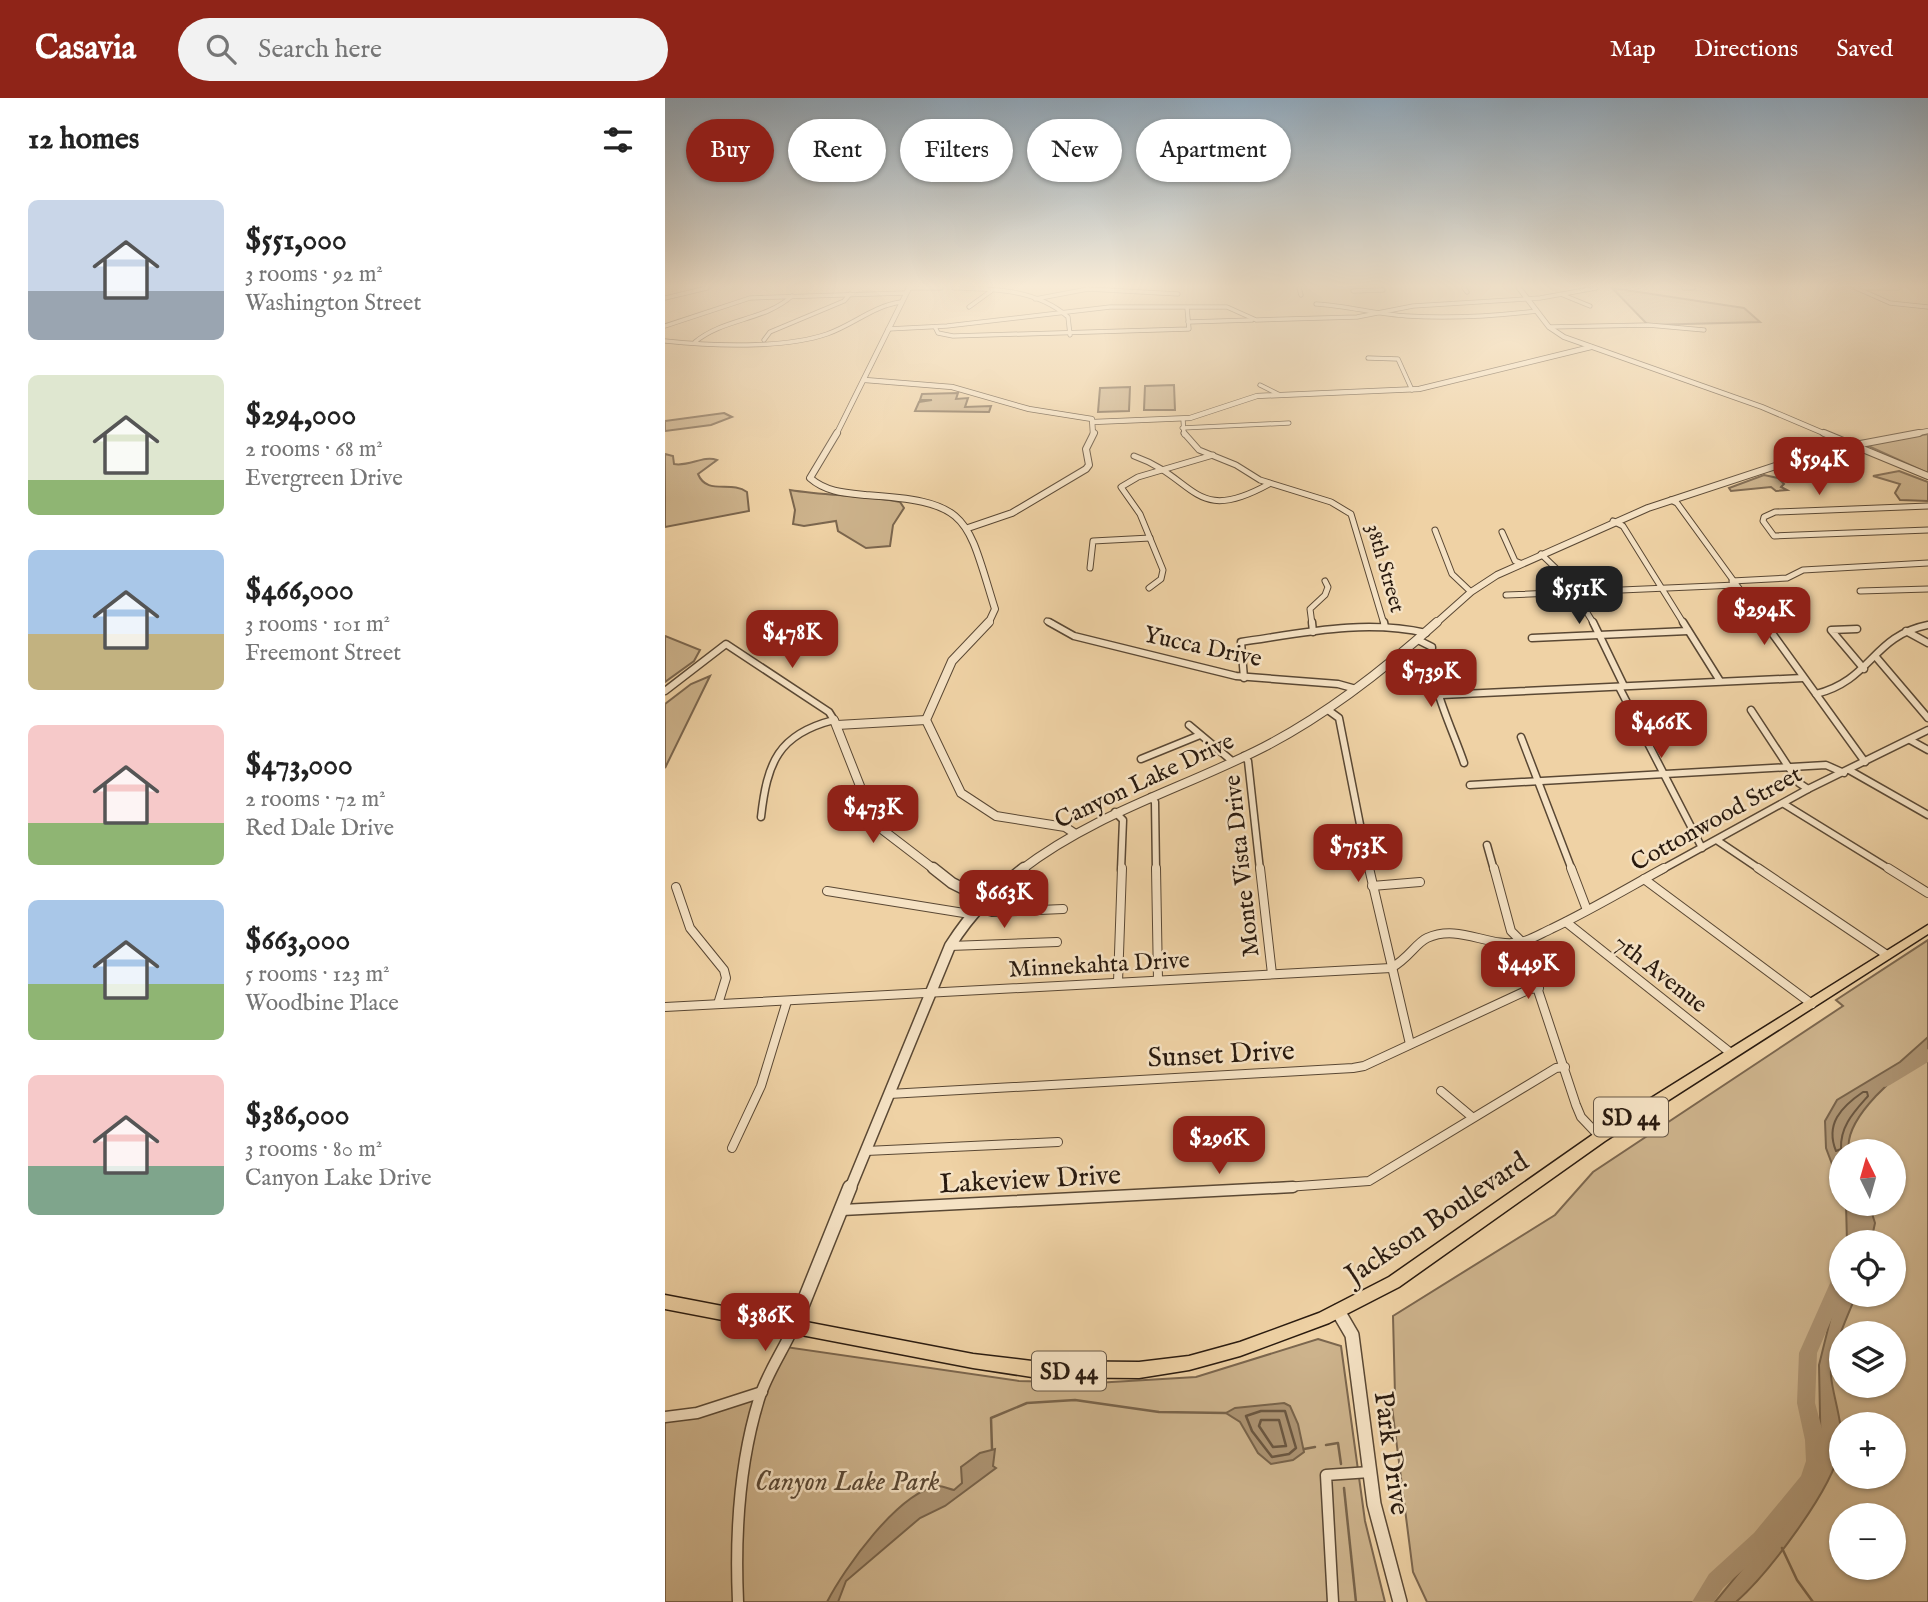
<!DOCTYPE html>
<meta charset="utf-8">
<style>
:root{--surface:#fff;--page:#f2f2f2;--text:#222;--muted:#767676;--accent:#8f2418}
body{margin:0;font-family:"IM FELL English",serif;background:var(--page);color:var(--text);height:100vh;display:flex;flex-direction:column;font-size:26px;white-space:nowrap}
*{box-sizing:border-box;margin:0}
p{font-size:23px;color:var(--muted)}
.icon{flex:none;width:38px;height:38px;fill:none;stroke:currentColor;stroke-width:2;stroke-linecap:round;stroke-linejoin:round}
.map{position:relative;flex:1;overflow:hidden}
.sheet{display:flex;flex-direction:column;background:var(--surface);width:665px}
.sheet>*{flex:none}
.guide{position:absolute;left:21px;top:21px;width:665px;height:63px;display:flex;gap:14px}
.needle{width:46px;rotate:355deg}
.controls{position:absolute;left:1164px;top:1041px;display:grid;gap:14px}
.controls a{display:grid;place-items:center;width:77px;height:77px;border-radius:50%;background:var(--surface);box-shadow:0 2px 5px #0004;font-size:35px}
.price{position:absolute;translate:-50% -60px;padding:0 16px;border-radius:14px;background:var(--accent);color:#fff;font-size:23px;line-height:46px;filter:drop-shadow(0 2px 4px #0008)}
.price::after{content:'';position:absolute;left:50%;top:42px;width:21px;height:16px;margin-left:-10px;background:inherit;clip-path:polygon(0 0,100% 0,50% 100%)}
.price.on{background:#222;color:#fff}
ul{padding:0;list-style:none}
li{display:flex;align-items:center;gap:21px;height:175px;padding:0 28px}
li span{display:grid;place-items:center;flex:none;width:196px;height:140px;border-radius:10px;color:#555}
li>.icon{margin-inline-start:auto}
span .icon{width:84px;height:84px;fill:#fffc;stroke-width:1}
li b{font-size:30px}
h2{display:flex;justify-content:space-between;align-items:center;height:84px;padding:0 28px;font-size:30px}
.tag{padding:0 24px;border-radius:32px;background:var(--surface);box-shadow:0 2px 5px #0004;font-size:24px;line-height:63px}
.tag.on{background:var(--accent);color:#fff}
header{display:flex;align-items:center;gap:42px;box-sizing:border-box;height:98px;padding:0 35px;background:var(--accent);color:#fff}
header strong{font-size:33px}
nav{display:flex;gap:38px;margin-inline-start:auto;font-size:24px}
.search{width:490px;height:63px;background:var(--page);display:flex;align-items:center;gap:18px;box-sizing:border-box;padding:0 24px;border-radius:38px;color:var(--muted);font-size:26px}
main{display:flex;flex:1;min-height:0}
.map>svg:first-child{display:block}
</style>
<header>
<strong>Casavia</strong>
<div class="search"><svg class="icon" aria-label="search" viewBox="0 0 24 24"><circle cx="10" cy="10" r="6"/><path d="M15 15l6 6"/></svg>Search here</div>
<nav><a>Map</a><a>Directions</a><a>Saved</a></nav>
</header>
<main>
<section class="sheet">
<h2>12 homes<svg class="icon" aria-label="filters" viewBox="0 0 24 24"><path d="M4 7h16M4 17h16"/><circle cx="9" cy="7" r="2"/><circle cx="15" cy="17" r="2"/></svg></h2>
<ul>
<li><span style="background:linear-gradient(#c9d6e8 65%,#9aa5b1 0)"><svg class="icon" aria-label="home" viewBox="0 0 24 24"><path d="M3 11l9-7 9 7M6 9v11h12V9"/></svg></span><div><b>$551,000</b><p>3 rooms · 92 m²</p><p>Washington Street</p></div></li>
<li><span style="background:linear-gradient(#dfe7d0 75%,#8fb573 0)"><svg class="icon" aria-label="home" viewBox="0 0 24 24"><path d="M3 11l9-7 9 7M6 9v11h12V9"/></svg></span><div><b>$294,000</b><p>2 rooms · 68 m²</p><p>Evergreen Drive</p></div></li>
<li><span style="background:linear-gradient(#a9c7e8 60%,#c2b280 0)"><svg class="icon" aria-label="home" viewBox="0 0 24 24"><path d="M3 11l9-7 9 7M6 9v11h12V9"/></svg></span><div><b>$466,000</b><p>3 rooms · 101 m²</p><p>Freemont Street</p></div></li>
<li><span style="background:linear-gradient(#f6c9c9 70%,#8fb573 0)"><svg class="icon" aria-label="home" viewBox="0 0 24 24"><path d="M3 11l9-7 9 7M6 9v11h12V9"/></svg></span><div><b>$473,000</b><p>2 rooms · 72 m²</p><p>Red Dale Drive</p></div></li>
<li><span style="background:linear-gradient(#a9c7e8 60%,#8fb573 0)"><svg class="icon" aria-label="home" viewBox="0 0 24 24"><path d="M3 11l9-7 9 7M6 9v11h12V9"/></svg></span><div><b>$663,000</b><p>5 rooms · 123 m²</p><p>Woodbine Place</p></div></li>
<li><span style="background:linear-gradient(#f6c9c9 65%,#7fa58c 0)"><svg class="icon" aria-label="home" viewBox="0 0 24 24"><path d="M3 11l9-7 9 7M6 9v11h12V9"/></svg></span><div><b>$386,000</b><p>3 rooms · 80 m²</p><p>Canyon Lake Drive</p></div></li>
</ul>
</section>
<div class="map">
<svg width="1263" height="1504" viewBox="0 0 1263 1504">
<rect width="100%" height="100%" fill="#efd2a5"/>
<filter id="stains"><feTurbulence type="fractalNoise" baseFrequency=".00286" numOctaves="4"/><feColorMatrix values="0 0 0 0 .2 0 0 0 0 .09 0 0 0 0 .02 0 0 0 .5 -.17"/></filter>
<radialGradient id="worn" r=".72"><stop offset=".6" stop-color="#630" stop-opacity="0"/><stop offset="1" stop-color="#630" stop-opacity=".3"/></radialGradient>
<g fill="#cdb38c" stroke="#7b664e" stroke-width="2" fill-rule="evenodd">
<polygon points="947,190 1079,210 1095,224 983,227"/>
<polygon points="509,287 510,312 479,312 480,288"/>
<polygon points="465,289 464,313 433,314 435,290"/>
<polygon points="293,295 291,301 303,300 300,309 326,308 324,314 250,313 254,304 267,302 255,302 257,296"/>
<polygon points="59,315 67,319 46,327 0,333 0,323"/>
<polygon points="1263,336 1263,375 1201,347"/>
<path d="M0,356L8,358L9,366C24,369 38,357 52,362L33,376C42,398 66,382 82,394L84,413L0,429Z"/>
<polygon points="1234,373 1263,384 1263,403 1235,402 1230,395 1235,386 1208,378"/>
<polygon points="1099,377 1113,380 1119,386 1116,389 1122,392 1111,393 1106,389 1066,393 1064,390"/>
<path d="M125,392C162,398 199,397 235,404L239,410L228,427L225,448L201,450L173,433L171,423L139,428L128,426L130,412Z"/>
<polygon points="0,538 35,552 29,563 0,584"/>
<polygon points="45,578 0,670 0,606 26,586"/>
<path d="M1263,842V1504H762L748,1474L727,1309L730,1297L728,1218L890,1117L928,1074L1178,908L1171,902ZM1176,1054H1228V1106H1176ZM1176,1144H1228V1197H1176ZM1176,1236H1228V1288H1176ZM1176,1326H1228V1379H1176ZM1176,1418H1228V1470H1176Z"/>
<polygon points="653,1241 676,1248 700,1423 720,1504 0,1504 0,1319 97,1294 121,1249 354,1283 430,1285 531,1279"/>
</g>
<g fill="#ac9372" stroke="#78634a" stroke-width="2">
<path d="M1263,939V956C1236,971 1178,1020 1184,1053L1176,1054V1090L1161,1050L1160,1023L1172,1002L1235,964Z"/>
<polygon points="1181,1106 1204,1106 1210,1125 1206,1144 1182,1144"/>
<path d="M1176,1178V1197H1191C1183,1218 1164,1256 1166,1278C1168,1300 1180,1329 1175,1351C1167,1392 1103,1476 1071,1504H1050L1127,1410L1156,1366L1154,1267Z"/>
<polygon points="619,1305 625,1308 633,1326 639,1354 628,1362 606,1366 593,1355 575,1324 561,1315 570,1310"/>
<path d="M330,1351L328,1368L331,1370L280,1408L255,1420L181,1483L173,1504H162C179,1471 233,1394 273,1388C278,1388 284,1391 289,1392L297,1385L296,1369L315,1355Z"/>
</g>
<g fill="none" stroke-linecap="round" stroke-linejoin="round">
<path stroke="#6a5640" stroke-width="2" d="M1198,994H1202L1203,998C1189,1014 1175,1028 1176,1051L1171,1053C1160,1026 1176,1009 1198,994Z"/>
<g stroke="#6a5640" stroke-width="2.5">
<polygon points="596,1313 620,1313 631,1350 624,1356 607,1359 587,1333 581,1318"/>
<polygon points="596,1322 614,1322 621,1348 608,1349 594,1328"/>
</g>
<g stroke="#78634a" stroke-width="2.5">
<polyline points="661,1347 673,1345 676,1366"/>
<polyline points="327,1351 326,1320 362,1305 410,1302 494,1314 561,1315"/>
<polyline points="639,1351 650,1349"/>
<polyline points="679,1390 691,1504"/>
<polyline points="1117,1450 1132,1482 1148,1504"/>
</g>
<g fill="#ac9372" fill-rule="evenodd">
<polygon points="1263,951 1263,964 1225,987 1220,989 1215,987 1213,983 1215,979"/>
<polygon points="1176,1172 1177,1197 1152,1255 1150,1305 1160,1342 1161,1363 1153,1384 1150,1391 1103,1449 1058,1490 1049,1504 1027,1504 1044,1476 1089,1435 1136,1378 1141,1363 1140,1342 1132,1305 1134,1255 1170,1174"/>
</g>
<defs>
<g id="minor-far4">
<polyline points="243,190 276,190"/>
<path d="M289,190C329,191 371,191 403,219L405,237"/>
<polyline points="634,190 636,197"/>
<polyline points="799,190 802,194"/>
<polyline points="1019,190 1028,190"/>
<polyline points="1191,190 1225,205 1263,209"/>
<polyline points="1197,190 1233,190"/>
<polyline points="688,193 718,192"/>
<polyline points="898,197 925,208"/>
<polyline points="0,200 42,190"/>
<polyline points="370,201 423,191 513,196"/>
<path d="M651,206C682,208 712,216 742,218C786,221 829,218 872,213"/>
<polyline points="304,209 326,193"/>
<polyline points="523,224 587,222"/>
<polyline points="0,228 85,200 240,195"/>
<polyline points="270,229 273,235 288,238 524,231 522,210"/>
<polyline points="884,229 983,227 1039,232"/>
<polyline points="223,231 282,228 445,209 562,209 591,222 692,219 748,208 875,200 931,190"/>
<polyline points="99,242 105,234 179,203 185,196"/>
<path d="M0,243C46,248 118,251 162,236C188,227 208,208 236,204"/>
<path d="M30,244C59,220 99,223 127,198"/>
<polyline points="703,260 733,261 747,292"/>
<polyline points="595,287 615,297"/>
<polyline points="518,321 519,337"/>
<polyline points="517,330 624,325"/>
</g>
<g id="minor-far3">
<polyline points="519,335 534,352 571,367 595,382 666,404 686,416 719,526"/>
<path d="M469,358C532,380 528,428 604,386"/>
<polyline points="1006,402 1012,405 1100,526"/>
<polyline points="1263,408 1110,414 1099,419 1098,423 1109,438 1263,432"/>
<polyline points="948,423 958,428 1019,526"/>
<polyline points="770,432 787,476 806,494"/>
<polyline points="837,434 850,463 855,465"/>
<polyline points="876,456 900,479 929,526"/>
<polyline points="425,470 428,443 485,440"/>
<polyline points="1067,483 1122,480 1138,472 1263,465"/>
<polyline points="484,490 496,481 498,472 475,416 456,389 473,379 548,357"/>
<polyline points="1195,493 1263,491"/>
<polyline points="841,497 1071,487"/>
<polyline points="382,523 388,526"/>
<polyline points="647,526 645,511 660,497 663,489 660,483"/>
</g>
<g id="minor-far2">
<polyline points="384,524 409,538 571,578 673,586 691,591"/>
<polyline points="647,524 648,534"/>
<polyline points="719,524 720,529"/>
<polyline points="928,524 959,588"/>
<polyline points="1018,524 1055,583"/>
<polyline points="1099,524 1200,664"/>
<polyline points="1192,531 1166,532 1199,571"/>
<polyline points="1241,533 1263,545"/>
<polyline points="867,540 1023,533"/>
<path d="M753,542L767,549C764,587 787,629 799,665"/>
<polyline points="1211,559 1263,620"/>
<path d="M579,580L576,544C638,535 699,521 761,535"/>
<polyline points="954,589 1037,750"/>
<path d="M0,593L61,546L164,614L169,622C113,636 102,665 96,719"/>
<path d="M1151,596C1207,582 1207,538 1263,527"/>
<polyline points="776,597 1138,580"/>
<polyline points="663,612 674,620 704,772"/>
<polyline points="1086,612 1134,685 1143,691"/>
<polyline points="524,627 567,663"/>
<polyline points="856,639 907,772"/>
<polyline points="1245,642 1263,652"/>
<polyline points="579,658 583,663 595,772"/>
<polyline points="476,661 535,637"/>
<polyline points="1184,672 1263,717"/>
<polyline points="805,687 1161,667 1179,675"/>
<polyline points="486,699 490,704 491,772"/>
<polyline points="1119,706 1226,772"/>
<polyline points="450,714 458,722 456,772"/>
<polyline points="1053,743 1096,772"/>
<polyline points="822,747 829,772"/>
<polyline points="996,772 1143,691 1263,632"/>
</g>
<g id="minor-far1">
<polyline points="491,770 493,882"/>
<polyline points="595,770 607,876"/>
<polyline points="704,770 745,946"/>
<polyline points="829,770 846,833 857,844 911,1007 916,1019 935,1039"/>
<polyline points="906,770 922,812"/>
<polyline points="1093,770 1222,857"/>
<polyline points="1223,770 1263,795"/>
<polyline points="979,781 1147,906"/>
<polyline points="707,788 755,784"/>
<polyline points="11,789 25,830 59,872 61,880 53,906"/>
<polyline points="162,793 305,816"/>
<polyline points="312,810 327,814 398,811"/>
<polyline points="901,824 1067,956"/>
<polyline points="285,848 392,844"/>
<polyline points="453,884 457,770"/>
<path d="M0,909L726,870C743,861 751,845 762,840C795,825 824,851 856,844C866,842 877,835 886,831C924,813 961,791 999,770"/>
<polyline points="776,993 807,1019"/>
<polyline points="224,996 688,970 699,968 865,891 874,890"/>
<polyline points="67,1050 96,988 122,903"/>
<polyline points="201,1053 393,1044"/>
<polyline points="593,1091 704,1083 891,970 900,969"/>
</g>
<g id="minor">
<polyline points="177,1112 628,1089"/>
<polyline points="0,1319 32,1315 97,1294"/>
<path d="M73,1504C70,1437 74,1366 94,1301C102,1275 118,1253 129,1228"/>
<polyline points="668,1504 661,1377 705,1374"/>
</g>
<g id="tertiary-far4">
<polyline points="854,190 884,229 899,239 1097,309 1163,337"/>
<polyline points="200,282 287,289 364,311 427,321 428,337"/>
<polyline points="428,324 525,320 592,298 754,291 926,249"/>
<polyline points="171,337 244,190"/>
<polyline points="1244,337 1263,333"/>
</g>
<g id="tertiary-far3">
<path d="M172,335L145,380C161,394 180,395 201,397C306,404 301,418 330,511L323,526"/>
<polyline points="1159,335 1263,378"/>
<polyline points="303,430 347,415 421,371 424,367 421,351 429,335"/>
<polyline points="770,526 806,494 832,477 983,410 1153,354 1254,335"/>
</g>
<g id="tertiary-far2">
<polyline points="324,524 287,563 261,622 296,695 331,718 400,729 409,735"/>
<polyline points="169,622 210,726 270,772"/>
<polyline points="172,627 261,622"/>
<path d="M356,772C430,715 517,691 599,649C661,617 720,571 772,524"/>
</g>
<g id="tertiary-far1">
<polyline points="268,770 287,785 319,801"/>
<path d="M185,1091L285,848C307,813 326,796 359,770"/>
</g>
<g id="tertiary">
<polyline points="673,1213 687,1237 709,1406 735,1504"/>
<polyline points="129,1228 185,1089"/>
</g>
<polygon id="primary" points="1263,827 1263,836 940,1043 734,1189 664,1225 575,1258 524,1272 474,1280 367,1279 308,1270 0,1211 0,1197 308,1256 367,1263 474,1264 524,1258 575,1244 654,1215 724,1179 930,1035"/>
</defs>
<use href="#minor-far4" stroke="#5a4834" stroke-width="5"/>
<use href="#minor-far3" stroke="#5a4834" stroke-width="7"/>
<use href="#minor-far2" stroke="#5a4834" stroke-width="9"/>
<use href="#minor-far1" stroke="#5a4834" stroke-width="10"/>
<use href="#minor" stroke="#5a4834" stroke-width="13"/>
<use href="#tertiary-far4" stroke="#5a4834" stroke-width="6"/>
<use href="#tertiary-far3" stroke="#5a4834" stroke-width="8"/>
<use href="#tertiary-far2" stroke="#5a4834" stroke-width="10"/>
<use href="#tertiary-far1" stroke="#5a4834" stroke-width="13"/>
<use href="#tertiary" stroke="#5a4834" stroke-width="16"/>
<use href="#primary" stroke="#291a0f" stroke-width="3"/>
<use href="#minor-far4" stroke="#f5e2c4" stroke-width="3.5"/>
<use href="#minor-far3" stroke="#f5e2c4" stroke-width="5"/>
<use href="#minor-far2" stroke="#f5e2c4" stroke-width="6"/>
<use href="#minor-far1" stroke="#f5e2c4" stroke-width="8"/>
<use href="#minor" stroke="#f5e2c4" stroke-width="10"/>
<use href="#tertiary-far4" stroke="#f5e2c4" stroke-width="4.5"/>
<use href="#tertiary-far3" stroke="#f5e2c4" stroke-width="6"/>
<use href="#tertiary-far2" stroke="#f5e2c4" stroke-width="8"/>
<use href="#tertiary-far1" stroke="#f5e2c4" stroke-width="10"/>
<use href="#tertiary" stroke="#f5e2c4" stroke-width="13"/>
<use href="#primary" fill="#efd2a5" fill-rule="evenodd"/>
</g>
<linearGradient id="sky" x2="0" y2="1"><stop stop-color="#90a7b9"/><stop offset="0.47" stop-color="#f8ebd6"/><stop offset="1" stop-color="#f8ebd6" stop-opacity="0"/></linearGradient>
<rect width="1263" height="400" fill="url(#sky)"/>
<g text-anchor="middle" stroke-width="5" stroke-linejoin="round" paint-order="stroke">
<g font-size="21" fill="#291a0f" stroke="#f5e2c4">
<text transform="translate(721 470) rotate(74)" y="7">38th Street</text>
</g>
<g fill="#f5e2c4" stroke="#665645" stroke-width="2">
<rect x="929" y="999.5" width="74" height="39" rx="5"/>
<rect x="367" y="1253.5" width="74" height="39" rx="5"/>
</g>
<g font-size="23" font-weight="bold" fill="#291a0f">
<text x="966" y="1027">SD 44</text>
<text x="404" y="1281">SD 44</text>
</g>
<g font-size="24" fill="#291a0f" stroke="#f5e2c4">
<text transform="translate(538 548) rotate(12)" y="8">Yucca Drive</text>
<text transform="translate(479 682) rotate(-25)" y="8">Canyon Lake Drive</text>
<text transform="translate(1051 720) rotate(-29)" y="8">Cottonwood Street</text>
<text transform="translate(576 768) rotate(-96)" y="8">Monte Vista Drive</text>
<text transform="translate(434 866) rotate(-3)" y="8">Minnekahta Drive</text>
<text transform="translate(996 875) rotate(38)" y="8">7th Avenue</text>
</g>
<g font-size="28" fill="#291a0f" stroke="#f5e2c4">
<text transform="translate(556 955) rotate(-3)" y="10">Sunset Drive</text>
<text transform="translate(365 1080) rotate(-3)" y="10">Lakeview Drive</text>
<text transform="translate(771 1119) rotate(-34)" y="10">Jackson Boulevard</text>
<text transform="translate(728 1355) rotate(82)" y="10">Park Drive</text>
</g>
<g font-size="28" font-style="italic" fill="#5a4834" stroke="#f5e2c4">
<text x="182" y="1392">Canyon Lake Park</text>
</g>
</g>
<rect width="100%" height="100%" filter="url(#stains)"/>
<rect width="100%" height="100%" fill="url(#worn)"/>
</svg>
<div class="controls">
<a><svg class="needle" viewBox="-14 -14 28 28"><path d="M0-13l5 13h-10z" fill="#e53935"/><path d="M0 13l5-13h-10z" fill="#767676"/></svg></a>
<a><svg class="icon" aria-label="locate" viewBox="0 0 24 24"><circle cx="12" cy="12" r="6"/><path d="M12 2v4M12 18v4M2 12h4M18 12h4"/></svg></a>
<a><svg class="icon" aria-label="layers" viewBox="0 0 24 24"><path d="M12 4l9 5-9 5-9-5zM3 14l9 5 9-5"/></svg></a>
<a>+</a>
<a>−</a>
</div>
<b class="price" style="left:1154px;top:399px">$594K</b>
<b class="price on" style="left:914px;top:528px">$551K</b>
<b class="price" style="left:1099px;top:549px">$294K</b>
<b class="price" style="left:127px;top:572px">$478K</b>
<b class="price" style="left:766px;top:611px">$739K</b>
<b class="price" style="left:996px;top:662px">$466K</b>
<b class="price" style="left:208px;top:747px">$473K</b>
<b class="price" style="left:693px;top:786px">$753K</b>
<b class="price" style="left:339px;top:832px">$663K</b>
<b class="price" style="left:863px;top:903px">$449K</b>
<b class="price" style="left:554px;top:1078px">$296K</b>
<b class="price" style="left:100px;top:1255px">$386K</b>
<div class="guide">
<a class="tag on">Buy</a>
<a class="tag">Rent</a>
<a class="tag">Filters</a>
<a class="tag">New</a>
<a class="tag">Apartment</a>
</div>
</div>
</main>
